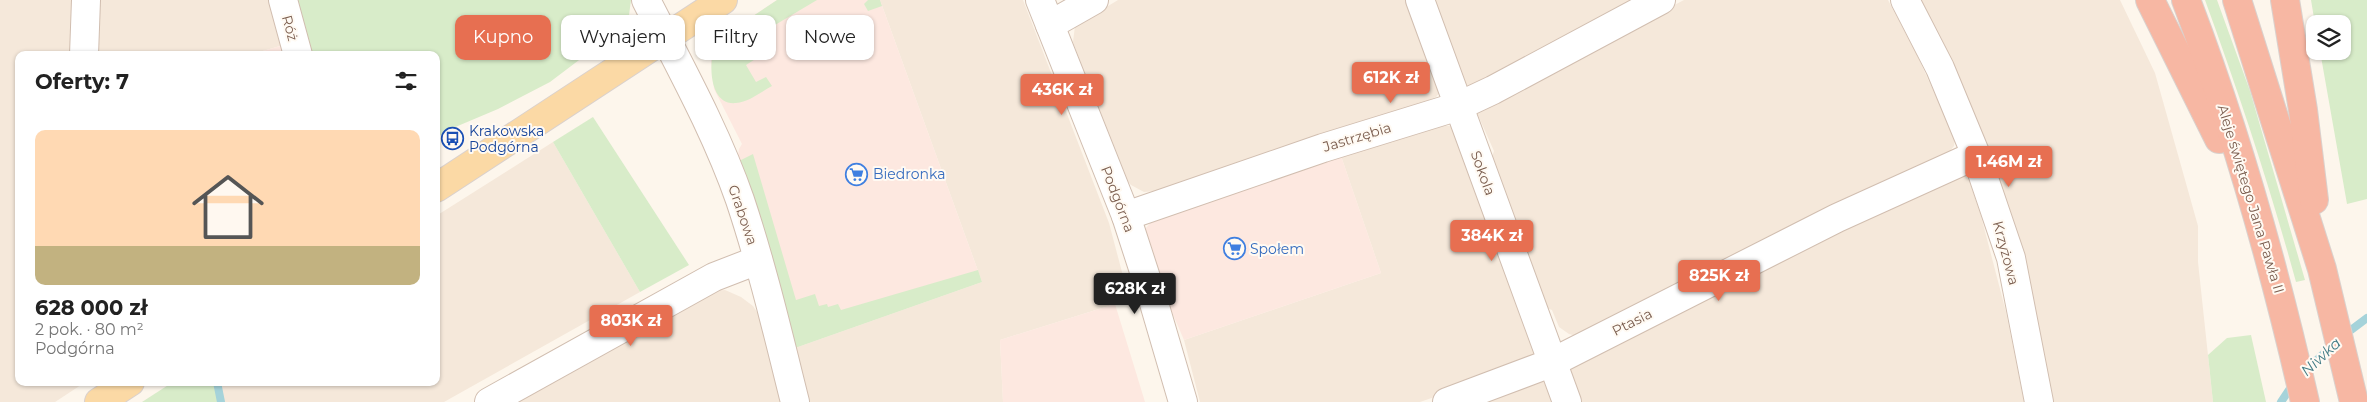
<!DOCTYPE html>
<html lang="pl">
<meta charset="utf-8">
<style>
:root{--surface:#fff;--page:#f6f6f6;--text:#222;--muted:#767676;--line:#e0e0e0;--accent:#e76f51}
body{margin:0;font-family:Montserrat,sans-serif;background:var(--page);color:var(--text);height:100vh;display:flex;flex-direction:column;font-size:19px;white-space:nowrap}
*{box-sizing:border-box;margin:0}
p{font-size:16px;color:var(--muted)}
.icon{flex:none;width:28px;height:28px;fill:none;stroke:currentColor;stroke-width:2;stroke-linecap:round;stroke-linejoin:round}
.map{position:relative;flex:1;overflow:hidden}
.side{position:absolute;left:15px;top:51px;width:425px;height:335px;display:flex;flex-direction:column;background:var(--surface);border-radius:10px;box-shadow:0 1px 4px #0004}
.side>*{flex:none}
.banner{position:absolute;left:455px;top:15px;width:475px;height:45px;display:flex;gap:10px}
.fabs{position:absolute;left:2306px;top:15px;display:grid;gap:10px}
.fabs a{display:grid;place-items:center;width:45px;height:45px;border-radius:10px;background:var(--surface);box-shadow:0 1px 4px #0004;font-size:25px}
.price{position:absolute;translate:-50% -42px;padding:0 11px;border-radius:5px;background:var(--accent);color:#fff;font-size:16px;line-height:32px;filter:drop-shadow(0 1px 2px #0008)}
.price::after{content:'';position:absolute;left:50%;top:30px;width:15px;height:11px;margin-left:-8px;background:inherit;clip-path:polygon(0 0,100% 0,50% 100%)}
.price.on{background:#222;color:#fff}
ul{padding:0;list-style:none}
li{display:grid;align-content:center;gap:10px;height:265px;padding:0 20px}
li+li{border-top:1px solid var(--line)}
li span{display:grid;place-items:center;height:155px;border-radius:10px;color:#555}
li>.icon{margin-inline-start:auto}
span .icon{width:90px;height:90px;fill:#fffc;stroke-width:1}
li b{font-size:21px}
h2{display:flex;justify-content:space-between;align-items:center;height:60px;padding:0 20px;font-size:21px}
.pill{padding:0 18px;border-radius:10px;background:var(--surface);box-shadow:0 1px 4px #0004;font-size:18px;line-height:45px}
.pill.on{background:var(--accent);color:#fff}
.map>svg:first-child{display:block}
</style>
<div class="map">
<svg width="2367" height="402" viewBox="0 0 2367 402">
<rect width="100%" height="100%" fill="#fdf6ec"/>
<g fill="#f5e8da">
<polygon points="0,0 81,0 78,55 19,55 19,382 84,383 55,402 0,402"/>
<polygon points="94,0 276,0 287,44 249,55 92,55"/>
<polygon points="880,0 1023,0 1109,223 1127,291 1115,304 1000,340 1003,402 807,402 795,348 982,282"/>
<polygon points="1118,0 1413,0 1443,88 1436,97 1420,104 1167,190 1144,192 1131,185 1121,174 1073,42 1075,26"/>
<polygon points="1427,0 1640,0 1469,88 1461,86"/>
<polygon points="1684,0 1888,0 1916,53 1955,138 1954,146 1950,151 1871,192 1580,337 1569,334 1559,327 1552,310 1536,304 1488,169 1494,151 1477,113 1480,107"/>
<polygon points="1917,0 2120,0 2155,73 2198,226 2198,262 2213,402 2053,402 2024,257 1989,149 1949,62"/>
<polygon points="1431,125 1450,126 1458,130 1540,349 1530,364 1420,402 1200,402 1184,340 1381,273 1341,156"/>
<polygon points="553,142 640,292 444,402 225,402 219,383 436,382 436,216"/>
<polygon points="1958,174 1965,175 1969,180 1981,216 2006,312 2024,402 1575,402 1569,368 1904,197"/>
<polygon points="725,290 741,297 753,306 761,318 782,402 512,402 713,291"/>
<polygon points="1541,380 1551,382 1561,402 1480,402"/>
</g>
<g fill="#fde8e0">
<polygon points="777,0 880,0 982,282 795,348 737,162 739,149 742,144 714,89 711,61 712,49 717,40"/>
<polygon points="287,44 289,55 249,55"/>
<polygon points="1341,156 1381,273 1184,340 1171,310 1144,230 1155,218"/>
<polygon points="1115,304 1145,402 1003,402 1000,340"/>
</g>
<g fill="#d8ecc9">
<polygon points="290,0 631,0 628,23 550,82 498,109 453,128 436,138 436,55 305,55"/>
<path d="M777,0H817L748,41L757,58L746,65L756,82L766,77L772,86C761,92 749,102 736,103C707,106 708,57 717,40Z"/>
<polygon points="868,0 880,0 882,6 868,11 864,4"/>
<path d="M2205,0H2217L2250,91L2305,280L2296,282C2270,187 2239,93 2205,0Z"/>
<polygon points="2311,0 2367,0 2367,199 2347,204 2320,51 2342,51 2342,24 2315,24"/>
<polygon points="593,117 689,265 640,292 553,142"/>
<polygon points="753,154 796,300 815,294 819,306 827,304 828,307 838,304 841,310 978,270 982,282 795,348 737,162"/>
<polygon points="2251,335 2266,402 2213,402 2208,355 2227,338"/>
<polygon points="173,382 219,383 225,402 142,402"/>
</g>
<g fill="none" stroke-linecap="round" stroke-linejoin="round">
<g stroke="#a5d3da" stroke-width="8">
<polyline points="2343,336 2367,318"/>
<polyline points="2304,372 2334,344"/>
<polyline points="217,382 221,402"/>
<polyline points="2281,402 2293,384"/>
</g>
<defs>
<g id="minor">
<polyline points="283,0 298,55"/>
<path d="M646,0C679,65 716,131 740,200C762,266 778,334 795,402"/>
<polyline points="1040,0 1126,216 1151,293 1183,402"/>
<polyline points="1420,0 1567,402"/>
<polyline points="1905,0 1940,68 1976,155 2011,258 2039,402"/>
<polyline points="1050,25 1094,0"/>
<polyline points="84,55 86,0"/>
<polyline points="1126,216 1323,148 1459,106 1493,90 1661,0"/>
<polyline points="489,402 714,277 758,260"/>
<polyline points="1447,402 1551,363 1837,218 1976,155"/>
</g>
<g id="major">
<polyline points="436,188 723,0"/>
<polyline points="99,402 130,382"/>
</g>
<g id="highway">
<polyline points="2150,0 2219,139"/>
<path d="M2186,0C2236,131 2274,266 2305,402"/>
<polyline points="2237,0 2322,269 2354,402"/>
<polyline points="2285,0 2303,110 2314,200"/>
</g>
</defs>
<use href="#minor" stroke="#d1beb0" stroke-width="30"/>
<use href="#major" stroke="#dad1cd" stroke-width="30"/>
<use href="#highway" stroke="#dad1cd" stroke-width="30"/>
<use href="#minor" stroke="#fff" stroke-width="28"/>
<use href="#major" stroke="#fbd9a5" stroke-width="28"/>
<use href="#highway" stroke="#f7b7a3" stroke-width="28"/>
</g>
<defs>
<symbol id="bus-ring" viewBox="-11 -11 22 22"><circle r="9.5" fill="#fffaf3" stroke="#1a4fb4" stroke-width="1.5"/><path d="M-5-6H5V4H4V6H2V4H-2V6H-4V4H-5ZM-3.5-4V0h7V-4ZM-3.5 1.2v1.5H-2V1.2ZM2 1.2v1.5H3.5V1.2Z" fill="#1a4fb4"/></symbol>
<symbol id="supermarket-ring" viewBox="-11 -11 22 22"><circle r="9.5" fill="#fffaf3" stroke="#3f7fe0" stroke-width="1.5"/><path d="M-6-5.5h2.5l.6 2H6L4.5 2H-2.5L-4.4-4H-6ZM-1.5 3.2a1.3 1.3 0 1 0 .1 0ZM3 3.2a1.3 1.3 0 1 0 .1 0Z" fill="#3f7fe0"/></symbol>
</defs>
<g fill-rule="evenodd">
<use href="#bus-ring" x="440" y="126" width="25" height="25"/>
<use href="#supermarket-ring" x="844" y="162" width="25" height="25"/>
<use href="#supermarket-ring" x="1222" y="236" width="25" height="25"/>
</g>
<g text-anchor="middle" stroke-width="4" stroke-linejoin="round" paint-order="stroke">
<g font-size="14" fill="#7a5c4d" stroke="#fffaf3">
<text transform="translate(290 28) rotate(75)" y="5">Róż</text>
<text transform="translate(1357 137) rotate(-17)" y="5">Jastrzębia</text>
<text transform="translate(1483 173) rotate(70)" y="5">Sokola</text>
<text transform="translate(1118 199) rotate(69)" y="5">Podgórna</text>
<text transform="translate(2251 199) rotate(73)" y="5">Aleje świętego Jana Pawła II</text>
<text transform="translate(743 215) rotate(71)" y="5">Grabowa</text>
<text transform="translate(2006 253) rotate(75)" y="5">Krzyżowa</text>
<text transform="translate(1632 322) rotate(-27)" y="5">Ptasia</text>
</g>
<g font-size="14" fill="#164399" stroke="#fffaf3" text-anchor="start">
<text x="469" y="136">Krakowska<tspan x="469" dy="16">Podgórna</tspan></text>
</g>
<g font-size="14" fill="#366cbe" stroke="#fffaf3" text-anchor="start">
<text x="873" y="179">Biedronka</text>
<text x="1250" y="254">Społem</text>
</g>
<g font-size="15" font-style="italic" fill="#437c86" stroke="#fffaf3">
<text transform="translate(2321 357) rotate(-43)" y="5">Niwka</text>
</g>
</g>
</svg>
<div class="fabs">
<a><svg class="icon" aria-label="layers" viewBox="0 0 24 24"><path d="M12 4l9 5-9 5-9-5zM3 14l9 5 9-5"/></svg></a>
</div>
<b class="price" style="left:1391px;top:104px">612K zł</b>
<b class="price" style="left:1062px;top:116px">436K zł</b>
<b class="price" style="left:2009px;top:188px">1.46M zł</b>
<b class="price" style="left:1492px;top:262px">384K zł</b>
<b class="price" style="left:1719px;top:302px">825K zł</b>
<b class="price on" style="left:1135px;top:315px">628K zł</b>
<b class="price" style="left:631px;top:347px">803K zł</b>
<div class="banner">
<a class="pill on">Kupno</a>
<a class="pill">Wynajem</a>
<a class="pill">Filtry</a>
<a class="pill">Nowe</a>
</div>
<section class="side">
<h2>Oferty: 7<svg class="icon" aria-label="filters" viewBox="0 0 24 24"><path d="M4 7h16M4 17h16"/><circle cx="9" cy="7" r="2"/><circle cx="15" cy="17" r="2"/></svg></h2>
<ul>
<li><span style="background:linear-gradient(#ffd9b3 75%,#c2b280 0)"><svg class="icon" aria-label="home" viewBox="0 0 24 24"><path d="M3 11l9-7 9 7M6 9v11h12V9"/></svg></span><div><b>628 000 zł</b><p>2 pok. · 80 m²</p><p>Podgórna</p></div></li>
</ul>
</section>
</div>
